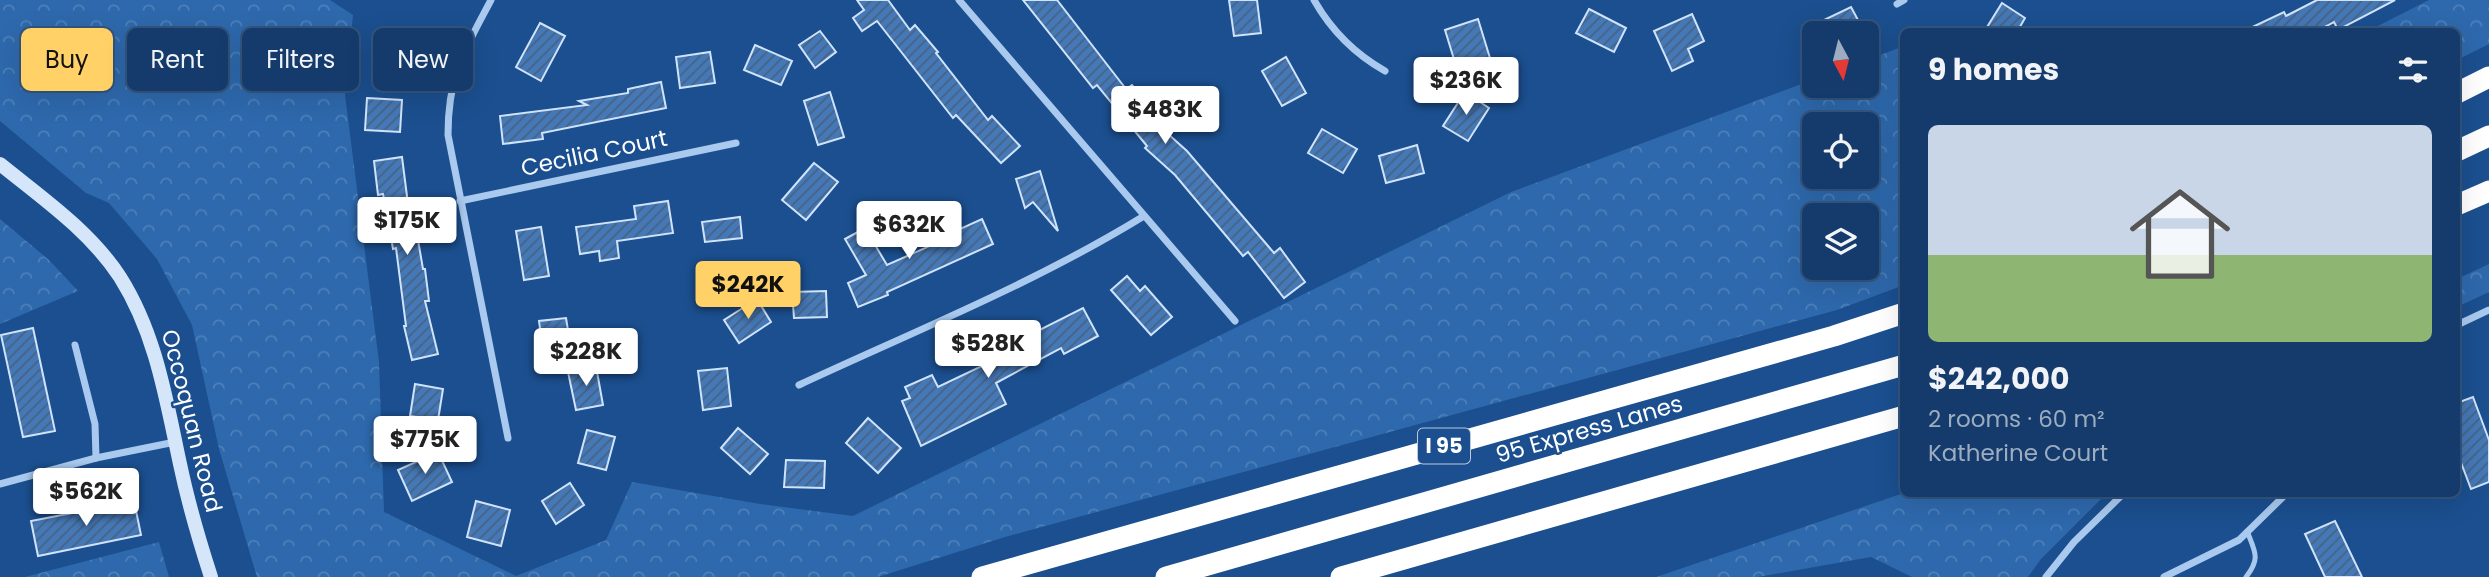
<!DOCTYPE html>
<meta charset="utf-8">
<style>
:root{--surface:#143b6b;--page:#1d4271;--text:#f1f3f6;--muted:#9dadc1;--line:#33557e;--accent:#ffd166}
body{margin:0;font-family:Poppins,sans-serif;background:var(--page);color:var(--text);height:100vh;display:flex;flex-direction:column;font-size:26px;white-space:nowrap}
*{box-sizing:border-box;margin:0}
p{font-size:23px;color:var(--muted)}
.icon{flex:none;width:38px;height:38px;fill:none;stroke:currentColor;stroke-width:2;stroke-linecap:round;stroke-linejoin:round}
.map{position:relative;flex:1;overflow:hidden}
.panel{position:absolute;left:1900px;top:28px;width:560px;height:469px;display:flex;flex-direction:column;background:var(--surface);border-radius:10px;box-shadow:0 7px 28px #0002,0 0 0 2px var(--line)}
.panel>*{flex:none}
.guide{position:absolute;left:21px;top:28px;width:665px;height:63px;display:flex;gap:14px}
.needle{width:46px;rotate:173deg}
.controls{position:absolute;left:1802px;top:21px;display:grid;gap:14px}
.controls a{display:grid;place-items:center;width:77px;height:77px;border-radius:10px;background:var(--surface);box-shadow:0 7px 28px #0002,0 0 0 2px var(--line);font-size:35px}
.price{position:absolute;translate:-50% -60px;padding:0 16px;border-radius:7px;background:#fff;color:#222;font-size:23px;line-height:46px;filter:drop-shadow(0 2px 4px #0008)}
.price::after{content:'';position:absolute;left:50%;top:42px;width:21px;height:16px;margin-left:-10px;background:inherit;clip-path:polygon(0 0,100% 0,50% 100%)}
.price.on{background:var(--accent);color:#111}
ul{padding:0;list-style:none}
li{display:grid;align-content:center;gap:14px;height:371px;padding:0 28px}
li span{display:grid;place-items:center;height:217px;border-radius:10px;color:#555}
li>.icon{margin-inline-start:auto}
span .icon{width:126px;height:126px;fill:#fffc;stroke-width:1}
li b{font-size:30px}
h2{display:flex;justify-content:space-between;align-items:center;height:84px;padding:0 28px;font-size:30px}
.chip{padding:0 24px;border-radius:10px;background:var(--surface);box-shadow:0 7px 28px #0002,0 0 0 2px var(--line);font-size:24px;line-height:63px}
.chip.on{background:var(--accent);color:#111}
.map>svg:first-child{display:block}
</style>
<div class="map">
<svg width="2489" height="577" viewBox="0 0 2489 577">
<defs>
<pattern id="forest-crowns" width="20" height="18" patternUnits="userSpaceOnUse" patternTransform="scale(1.75)"><rect width="20" height="18" fill="#2e69ad"/><path d="M2 6a3 3 0 1 1 6 0M12 15a3 3 0 1 1 6 0" fill="none" stroke="#4d80b9"/></pattern>
<pattern id="building-hatch" width="6" height="6" patternUnits="userSpaceOnUse" patternTransform="scale(1.75)"><rect width="6" height="6" fill="#4478b7"/><path d="M-1 1l2-2M0 6l6-6M5 7l2-2" fill="none" stroke="#486282"/></pattern>
</defs>
<rect width="100%" height="100%" fill="#1b4f8f"/>
<g fill="url(#forest-crowns)" fill-rule="evenodd">
<path d="M0,0H330L353,15L345,95L379,362L384,512L516,576L606,540L632,482L760,504L853,516L1511,192L1815,79V86H1867V60L1904,46V285L1837,310L1005,537L878,577H257L219,449L192,325L157,259L109,203L86,193L0,121ZM1815,124H1867V177H1815ZM1867,215V268H1815V215Z"/>
<polygon points="2429,0 2489,0 2489,44 2457,60 2457,32 2368,31"/>
<polygon points="0,219 49,260 78,291 0,324"/>
<polygon points="2489,264 2489,292 2457,307 2457,279"/>
<polygon points="1904,493 2106,494 2041,559 2028,577 1912,577 1871,557 1758,577 1656,577"/>
<polygon points="159,542 169,577 25,577"/>
</g>
<g fill="url(#building-hatch)" stroke="#cfe3fa" stroke-width="2">
<polygon points="857,0 888,0 910,30 915,25 938,52 936,53 988,120 992,116 1020,146 1001,163 956,115 953,118 877,21 862,31 853,18 864,10"/>
<polygon points="1023,0 1057,0 1126,89 1132,85 1153,111 1148,116 1187,151 1274,253 1280,248 1305,282 1284,298 1248,252 1243,256 1175,175 1145,148 1147,146 1097,85 1093,88"/>
<polygon points="1229,0 1257,0 1261,33 1234,36"/>
<polygon points="2317,0 2395,0 2338,30 2334,22 2315,32 2242,32 2284,12 2286,16"/>
<polygon points="2002,3 2025,18 2017,32 1984,32"/>
<polygon points="1851,7 1865,33 1830,33 1824,20"/>
<polygon points="1589,9 1626,28 1614,52 1576,33"/>
<polygon points="1692,14 1704,41 1688,49 1693,61 1672,71 1654,31"/>
<polygon points="1478,19 1490,58 1457,69 1445,30"/>
<polygon points="540,23 565,36 541,81 516,67"/>
<polygon points="389,29 419,40 406,72 377,60"/>
<polygon points="820,31 836,52 815,68 799,45"/>
<polygon points="755,45 792,61 781,85 744,70"/>
<polygon points="710,52 715,83 680,88 676,57"/>
<polygon points="1286,57 1306,93 1282,106 1262,71"/>
<polygon points="661,82 666,108 542,133 543,139 503,144 500,116 587,105 579,101 628,93 628,89"/>
<polygon points="830,92 844,137 818,145 804,101"/>
<polygon points="1465,92 1489,108 1468,141 1443,126"/>
<polygon points="367,98 402,100 400,132 365,130"/>
<polygon points="1322,129 1357,149 1343,173 1308,153"/>
<polygon points="1417,145 1424,173 1386,183 1379,156"/>
<polygon points="402,157 409,212 413,211 423,269 425,269 429,301 425,301 438,354 412,360 404,326 406,326 396,248 393,249 383,194 378,195 374,161"/>
<polygon points="814,163 838,182 806,220 782,200"/>
<polygon points="1040,171 1058,231 1033,202 1025,208 1016,179"/>
<polygon points="668,201 673,233 617,241 619,258 600,261 599,251 580,254 576,227 636,219 634,206"/>
<polygon points="740,217 742,238 705,242 702,222"/>
<polygon points="982,219 993,244 887,292 888,295 858,307 848,283 866,275 845,239 865,228 887,265 952,236 951,233"/>
<polygon points="541,227 549,276 524,280 516,231"/>
<polygon points="1127,276 1140,291 1145,286 1172,317 1151,335 1111,290"/>
<polygon points="826,291 827,317 794,318 792,292"/>
<polygon points="757,299 771,322 739,343 724,320"/>
<polygon points="1083,308 1098,336 1064,354 1061,348 996,383 1006,404 921,446 902,401 910,398 905,387 932,375 938,387 1003,356 1000,350"/>
<polygon points="566,318 572,355 544,359 539,321"/>
<polygon points="33,328 55,431 23,437 1,335"/>
<polygon points="596,366 603,405 576,410 568,372"/>
<polygon points="727,368 731,406 703,410 698,371"/>
<polygon points="415,384 443,389 438,420 410,416"/>
<polygon points="2473,397 2489,440 2489,482 2471,489 2457,452 2457,403"/>
<polygon points="868,418 901,448 878,473 846,443"/>
<polygon points="738,428 768,454 750,474 721,448"/>
<polygon points="587,430 615,437 606,470 578,463"/>
<polygon points="438,452 452,482 412,501 398,470"/>
<polygon points="786,460 825,461 824,488 784,487"/>
<polygon points="570,483 584,505 556,524 542,501"/>
<polygon points="134,501 141,535 38,556 31,521"/>
<polygon points="476,501 510,510 501,546 467,537"/>
<polygon points="2335,521 2362,577 2325,577 2305,534"/>
</g>
<g fill="none" stroke-linecap="round" stroke-linejoin="round">
<path stroke="#a9c9ee" stroke-width="5" d="M2246,577C2261,558 2255,552 2247,531"/>
<g stroke="#a9c9ee" stroke-width="7">
<path d="M491,0C464,51 448,75 448,135L508,438"/>
<polyline points="959,0 1235,321"/>
<path d="M1314,0C1331,30 1355,54 1385,71"/>
<polyline points="1897,4 1904,0"/>
<polyline points="460,201 736,143"/>
<polyline points="2457,325 2489,310"/>
<polyline points="75,345 95,424 96,458"/>
<path d="M799,385C915,331 1035,283 1144,216"/>
<polyline points="0,484 96,458 175,442"/>
<polyline points="2046,577 2074,542 2123,494"/>
<polyline points="2164,577 2239,540 2286,494"/>
</g>
<path stroke="#d6e6fa" stroke-width="14" d="M0,164C42,198 90,231 120,277C156,334 166,399 180,464C188,502 199,540 211,577"/>
<g stroke="#fff" stroke-width="21">
<polyline points="2457,93 2489,77"/>
<polyline points="2457,151 2489,136"/>
<polyline points="2457,205 2489,191"/>
<polyline points="982,577 1834,336 1904,313"/>
<polyline points="1166,577 1904,365"/>
<polyline points="1341,577 1904,416"/>
</g>
</g>
<g text-anchor="middle" stroke-width="5" stroke-linejoin="round" paint-order="stroke">
<rect fill="#1b4f8f" stroke="#bbcadd" stroke-width="2" x="1418" y="428.5" width="52" height="35" rx="5"/>
<g font-size="21" font-weight="bold" fill="#fff">
<text x="1444" y="453">I 95</text>
</g>
<g font-size="23" fill="#fff" stroke="#1b4f8f">
<text transform="translate(594 153) rotate(-12)" y="8">Cecilia Court</text>
<text transform="translate(192 421) rotate(76)" y="8">Occoquan Road</text>
<text transform="translate(1589 429) rotate(-16)" y="8">95 Express Lanes</text>
</g>
</g>
</svg>
<div class="controls">
<a><svg class="needle" viewBox="-14 -14 28 28"><path d="M0-13l5 13h-10z" fill="#e53935"/><path d="M0 13l5-13h-10z" fill="#9dadc1"/></svg></a>
<a><svg class="icon" aria-label="locate" viewBox="0 0 24 24"><circle cx="12" cy="12" r="6"/><path d="M12 2v4M12 18v4M2 12h4M18 12h4"/></svg></a>
<a><svg class="icon" aria-label="layers" viewBox="0 0 24 24"><path d="M12 4l9 5-9 5-9-5zM3 14l9 5 9-5"/></svg></a>
</div>
<b class="price" style="left:1466px;top:117px">$236K</b>
<b class="price" style="left:1165px;top:146px">$483K</b>
<b class="price" style="left:407px;top:257px">$175K</b>
<b class="price" style="left:909px;top:261px">$632K</b>
<b class="price on" style="left:748px;top:321px">$242K</b>
<b class="price" style="left:988px;top:380px">$528K</b>
<b class="price" style="left:586px;top:388px">$228K</b>
<b class="price" style="left:425px;top:476px">$775K</b>
<b class="price" style="left:86px;top:528px">$562K</b>
<div class="guide">
<a class="chip on">Buy</a>
<a class="chip">Rent</a>
<a class="chip">Filters</a>
<a class="chip">New</a>
</div>
<section class="panel">
<h2>9 homes<svg class="icon" aria-label="filters" viewBox="0 0 24 24"><path d="M4 7h16M4 17h16"/><circle cx="9" cy="7" r="2"/><circle cx="15" cy="17" r="2"/></svg></h2>
<ul>
<li><span style="background:linear-gradient(#c9d6e8 60%,#8fb573 0)"><svg class="icon" aria-label="home" viewBox="0 0 24 24"><path d="M3 11l9-7 9 7M6 9v11h12V9"/></svg></span><div><b>$242,000</b><p>2 rooms · 60 m²</p><p>Katherine Court</p></div></li>
</ul>
</section>
</div>
